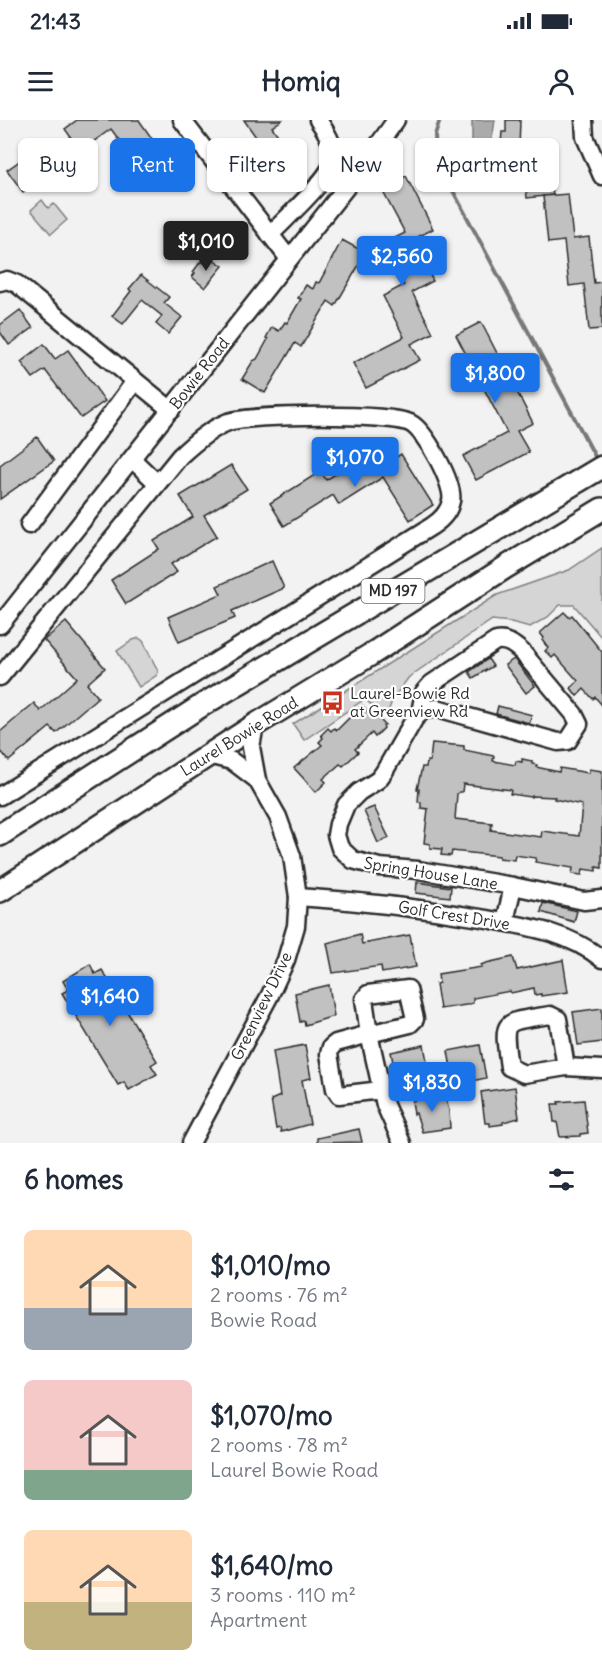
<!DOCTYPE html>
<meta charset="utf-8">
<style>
:root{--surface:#fff;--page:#f6f6f7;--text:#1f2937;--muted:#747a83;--accent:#1a73e8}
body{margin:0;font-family:Delius,sans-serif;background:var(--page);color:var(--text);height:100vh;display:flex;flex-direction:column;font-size:22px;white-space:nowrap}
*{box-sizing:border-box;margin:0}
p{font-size:20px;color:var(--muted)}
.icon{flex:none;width:33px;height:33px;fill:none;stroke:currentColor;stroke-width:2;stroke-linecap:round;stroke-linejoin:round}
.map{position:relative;height:1023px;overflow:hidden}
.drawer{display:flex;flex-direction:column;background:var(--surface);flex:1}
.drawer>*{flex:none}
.guide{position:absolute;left:18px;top:18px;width:567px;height:54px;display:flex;gap:12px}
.price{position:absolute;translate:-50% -51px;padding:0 14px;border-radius:6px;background:var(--accent);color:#fff;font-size:20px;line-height:39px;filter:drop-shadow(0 2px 3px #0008)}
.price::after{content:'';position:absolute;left:50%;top:36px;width:18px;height:14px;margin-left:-9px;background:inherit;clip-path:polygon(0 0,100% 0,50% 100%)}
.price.on{background:#222;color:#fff}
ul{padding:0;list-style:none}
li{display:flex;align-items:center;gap:18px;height:150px;padding:0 24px}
li span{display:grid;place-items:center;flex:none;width:168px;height:120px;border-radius:9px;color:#555}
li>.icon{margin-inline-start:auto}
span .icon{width:72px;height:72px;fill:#fffc;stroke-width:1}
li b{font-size:26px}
h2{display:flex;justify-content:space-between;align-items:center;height:72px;padding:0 24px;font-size:26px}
.pill{padding:0 21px;border-radius:9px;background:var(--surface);box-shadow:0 2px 4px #0004;font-size:21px;line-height:54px}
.pill.on{background:var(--accent);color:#fff}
.status{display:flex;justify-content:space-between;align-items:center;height:42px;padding:0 30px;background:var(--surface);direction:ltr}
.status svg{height:16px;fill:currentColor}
header{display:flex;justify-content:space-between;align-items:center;height:78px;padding:0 24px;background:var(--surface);font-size:27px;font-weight:800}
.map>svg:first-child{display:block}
</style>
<div class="status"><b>21:43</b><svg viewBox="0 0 49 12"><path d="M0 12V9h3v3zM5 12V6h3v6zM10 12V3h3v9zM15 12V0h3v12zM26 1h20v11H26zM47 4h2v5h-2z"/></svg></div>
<header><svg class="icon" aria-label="menu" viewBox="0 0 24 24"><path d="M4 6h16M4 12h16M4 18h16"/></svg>Homiq<svg class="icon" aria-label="person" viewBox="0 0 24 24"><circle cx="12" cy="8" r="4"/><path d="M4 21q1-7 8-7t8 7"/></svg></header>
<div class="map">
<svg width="602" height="1023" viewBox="0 0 602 1023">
<rect width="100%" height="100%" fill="#f2f2f2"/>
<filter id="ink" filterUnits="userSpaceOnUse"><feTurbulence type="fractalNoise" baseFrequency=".0167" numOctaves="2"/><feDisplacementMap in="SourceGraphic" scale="12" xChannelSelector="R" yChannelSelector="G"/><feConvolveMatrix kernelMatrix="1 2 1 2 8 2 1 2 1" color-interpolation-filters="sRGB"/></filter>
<g filter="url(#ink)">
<g fill="#d5d5d5" stroke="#808080" stroke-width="1.5">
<polygon points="42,80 48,88 54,84 67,100 51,114 31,90"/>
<polygon points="602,428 602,518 574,485 560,485 548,497 530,507 511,502 492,500 409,557 393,578 388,592 382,595 365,579 304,620 293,604 497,475 569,450"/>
<polygon points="139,518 143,521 158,551 157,555 139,567 117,531 133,520"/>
</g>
<polygon fill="#ababab" stroke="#787878" stroke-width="1.5" points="472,0 495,0 492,19 494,27 472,27"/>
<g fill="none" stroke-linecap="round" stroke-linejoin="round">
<polyline stroke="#787878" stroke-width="4" points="440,0 435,15 436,39 598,342"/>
</g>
<g fill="#c1c1c1" stroke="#2b2b2b" stroke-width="1.5" fill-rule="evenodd">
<polygon points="77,0 139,0 153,20 131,36 111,9 86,27 98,44 64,69 52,51 23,72 7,50 42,25 54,42 77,26 65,9"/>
<polygon points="244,0 282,0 272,7 303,50 280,66 249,22 256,17"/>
<polygon points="506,0 520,0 519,30 504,30 504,23 501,23 502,12 506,12"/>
<polygon points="547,29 553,75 527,78 522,32"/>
<polygon points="406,56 433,109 412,120 433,161 412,172 433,213 411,224 420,240 366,268 353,243 404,217 383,176 404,165 383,124 405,113 381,68"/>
<polygon points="568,74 573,119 589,117 594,163 602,162 602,209 589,210 584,164 569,166 564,121 548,123 543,76"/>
<polygon points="342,120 366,133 335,186 328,181 301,227 295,223 265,273 242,259 253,241 257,239 268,219 266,218 272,207 279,211 285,202 287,203 301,179 298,178 306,165 313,169 316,162 319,163"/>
<polygon points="213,139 223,146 205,168 192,157 195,153 193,152 201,141 203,143 205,140 209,144"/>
<polygon points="141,155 169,177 164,183 182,197 168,214 156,204 162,196 142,180 123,204 112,196 131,171 129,169"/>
<polygon points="20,190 33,208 9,225 0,212 0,205"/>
<polygon points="481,202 533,303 517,311 529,332 476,360 463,336 507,313 456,215"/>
<polygon points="44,224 55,239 68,230 105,281 81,298 45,250 33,258 21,242"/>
<polygon points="37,317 54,341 0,379 0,345"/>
<polygon points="371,332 381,347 401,334 433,385 410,400 383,357 339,385 333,375 284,406 270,383 321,351 326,360"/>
<polygon points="231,345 247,369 204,395 217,416 171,444 177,452 126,484 111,460 159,429 154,421 193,397 180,376"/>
<polygon points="272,441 284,468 232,491 235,498 179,522 168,497 221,474 217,466"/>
<polygon points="564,492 569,497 572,495 602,532 602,585 595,577 593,579 584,569 577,576 571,568 578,561 555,535 552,538 545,531 548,528 542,520 544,518 540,513"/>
<polygon points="66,502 105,548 87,564 98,577 56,613 50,607 9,641 0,630 0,612 34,583 40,591 77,558 44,520"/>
<polygon points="488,539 493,546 473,558 469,552"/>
<polygon points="514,539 535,566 526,573 505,545"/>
<polygon points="362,585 370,594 372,592 385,605 383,606 384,608 375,617 372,613 355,629 358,632 354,636 343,646 340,644 323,659 326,662 316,672 294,648 322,625 319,622 323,618 321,615 328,608 331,611 334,608 337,610"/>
<polygon points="498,586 532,595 529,603 496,594"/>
<path d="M432,623L464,626V630L494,636L493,641L515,645L516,641L522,642V639L532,641V644L537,645L536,647L559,652L560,648L589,653V649L602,651V748L596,747V751L583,749L582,755L572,754L573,748L535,742L536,738L515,735L514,740L499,738V736L452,731L451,736L441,735L442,729L430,728V724L424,723L428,689L421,688V682H418L419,669H417L422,647H426L427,641H430ZM463,664L511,670L510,674L531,677L532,676L555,677L554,679L582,685L579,716L542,711L541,717L491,710L492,703L455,699L457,674L459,672H462Z"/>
<polygon points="374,687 389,718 378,723 364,691"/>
<polygon points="417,762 451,767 450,777 416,773"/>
<polygon points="543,783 577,791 574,802 541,792"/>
<polygon points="360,814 362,824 410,815 416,847 382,853 381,846 333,853 327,823"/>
<polygon points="513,837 517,850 563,840 568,872 541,876 541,874 535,875 534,868 511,873 510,871 473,878 473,883 466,885 440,889 436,864 439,863 438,854 482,847 481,845 486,843"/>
<polygon points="90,844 95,854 102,850 157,941 151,945 157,954 129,970 124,962 118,965 62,873 68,870 63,861"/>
<polygon points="329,865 334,896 305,905 304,901 300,902 295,873"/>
<polygon points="602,888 602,922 578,925 573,892"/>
<polygon points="305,925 311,958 302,960 310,1004 281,1012 280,1008 276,1009 271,980 280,976 273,931"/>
<polygon points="424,925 430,958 397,963 391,932"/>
<polygon points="480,925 486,958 454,965 448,931"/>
<polygon points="515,967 519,998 503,1002 503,1004 490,1006 490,1003 485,1003 481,972"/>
<polygon points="444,974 449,990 450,1008 422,1012 416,993 414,994 412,981"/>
<polygon points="584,980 588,1013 580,1014 580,1016 560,1017 557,1002 554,1002 552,984 559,984 558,982"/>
<polygon points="359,1009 362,1022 317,1023 317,1018"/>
</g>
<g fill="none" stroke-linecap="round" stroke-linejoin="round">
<defs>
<g id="minor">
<polyline points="182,0 289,139"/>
<polyline points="584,0 585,17 602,56"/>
<path d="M270,115C285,99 331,58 334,39C335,25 325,10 318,0"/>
<polyline points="0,162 7,160 17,164 171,290"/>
<polyline points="132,339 157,363"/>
<polyline points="29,405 135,261"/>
<polyline points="0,505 363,46 396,0"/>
<path d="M0,557L180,336C194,323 210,309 228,302C253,294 387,293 410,303C425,310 455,365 451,381C449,392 441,400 432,406L0,676"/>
<path d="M420,593L424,572L431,564L496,521C507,519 514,525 522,532L574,594L579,604L568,621L558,622L437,588L424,590L415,598L384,652L378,660L359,672L346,685L338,704L336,715L340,728L353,740L379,747L418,750L513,766L584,781L602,779"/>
<polyline points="208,635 232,641 257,660"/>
<path d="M298,777C360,781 420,788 481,798C524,806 567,811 602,839"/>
<polyline points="505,802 513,766"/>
<polygon points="408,869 415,899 410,904 369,914 364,879 368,874"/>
<path d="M550,895L558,899L566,947L524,954L509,947C502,897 502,903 550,895Z"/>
<polyline points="566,947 602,949"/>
<polyline points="381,970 339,975 335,969 329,934 331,927 336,923 369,914 385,985 402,1023"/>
<polyline points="191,1023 270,875 286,840 296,806 298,777 292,736 278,697 257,660 251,627 255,605"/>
</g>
<g id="major">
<polyline points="0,715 204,584 602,347"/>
<polyline points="0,771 255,605 370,535 506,447 602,389"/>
</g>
</defs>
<use href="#minor" stroke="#2b2b2b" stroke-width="21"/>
<use href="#major" stroke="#2b2b2b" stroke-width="26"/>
<use href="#minor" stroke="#fff" stroke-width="16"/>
<use href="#major" stroke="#fff" stroke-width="21"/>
</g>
</g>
<defs>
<symbol id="bus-bare" viewBox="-9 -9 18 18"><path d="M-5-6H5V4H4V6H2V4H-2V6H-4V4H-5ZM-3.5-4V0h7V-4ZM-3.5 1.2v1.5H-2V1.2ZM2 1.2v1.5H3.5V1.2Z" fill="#c8321e" stroke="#fff" stroke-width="2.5" paint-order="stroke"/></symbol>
</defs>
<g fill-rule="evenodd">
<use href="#bus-bare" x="316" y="566" width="33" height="33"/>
</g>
<g text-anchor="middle" stroke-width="4.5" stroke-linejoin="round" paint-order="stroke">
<rect fill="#fff" stroke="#6b6b6b" stroke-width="1.5" x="361.5" y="459" width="63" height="24" rx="4.5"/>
<g font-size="15" font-weight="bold" fill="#2b2b2b">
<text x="393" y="476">MD 197</text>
</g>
<g font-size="16" fill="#2b2b2b" stroke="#fff">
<text transform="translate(199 253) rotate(-52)" y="6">Bowie Road</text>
<text transform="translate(239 616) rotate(-32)" y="6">Laurel Bowie Road</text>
<text transform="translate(431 753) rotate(9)" y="6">Spring House Lane</text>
<text transform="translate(454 795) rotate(9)" y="6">Golf Crest Drive</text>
<text transform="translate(261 886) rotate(-64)" y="6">Greenview Drive</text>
</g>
<g font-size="16" fill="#2b2b2b" stroke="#fff" text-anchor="start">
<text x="350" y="579">Laurel-Bowie Rd<tspan x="350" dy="18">at Greenview Rd</tspan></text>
</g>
</g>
</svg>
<b class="price on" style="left:206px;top:152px">$1,010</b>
<b class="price" style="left:402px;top:167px">$2,560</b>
<b class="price" style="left:495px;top:284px">$1,800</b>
<b class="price" style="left:355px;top:368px">$1,070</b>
<b class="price" style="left:110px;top:907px">$1,640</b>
<b class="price" style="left:432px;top:993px">$1,830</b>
<div class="guide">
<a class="pill">Buy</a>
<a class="pill on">Rent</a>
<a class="pill">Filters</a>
<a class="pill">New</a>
<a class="pill">Apartment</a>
</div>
</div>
<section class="drawer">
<h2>6 homes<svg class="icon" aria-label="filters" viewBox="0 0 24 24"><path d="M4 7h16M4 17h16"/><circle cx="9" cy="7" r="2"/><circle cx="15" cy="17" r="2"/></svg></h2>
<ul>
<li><span style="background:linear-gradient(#ffd9b3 65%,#9aa5b1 0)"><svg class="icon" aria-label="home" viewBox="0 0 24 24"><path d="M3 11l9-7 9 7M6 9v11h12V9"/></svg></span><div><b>$1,010/mo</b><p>2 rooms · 76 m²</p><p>Bowie Road</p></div></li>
<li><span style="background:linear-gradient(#f6c9c9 75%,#7fa58c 0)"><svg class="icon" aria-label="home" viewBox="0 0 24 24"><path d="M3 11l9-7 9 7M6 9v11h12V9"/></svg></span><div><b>$1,070/mo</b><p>2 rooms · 78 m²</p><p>Laurel Bowie Road</p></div></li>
<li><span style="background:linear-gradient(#ffd9b3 60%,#c2b280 0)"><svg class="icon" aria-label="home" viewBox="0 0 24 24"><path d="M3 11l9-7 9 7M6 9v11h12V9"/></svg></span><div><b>$1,640/mo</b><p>3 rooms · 110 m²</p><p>Apartment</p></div></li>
</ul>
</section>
